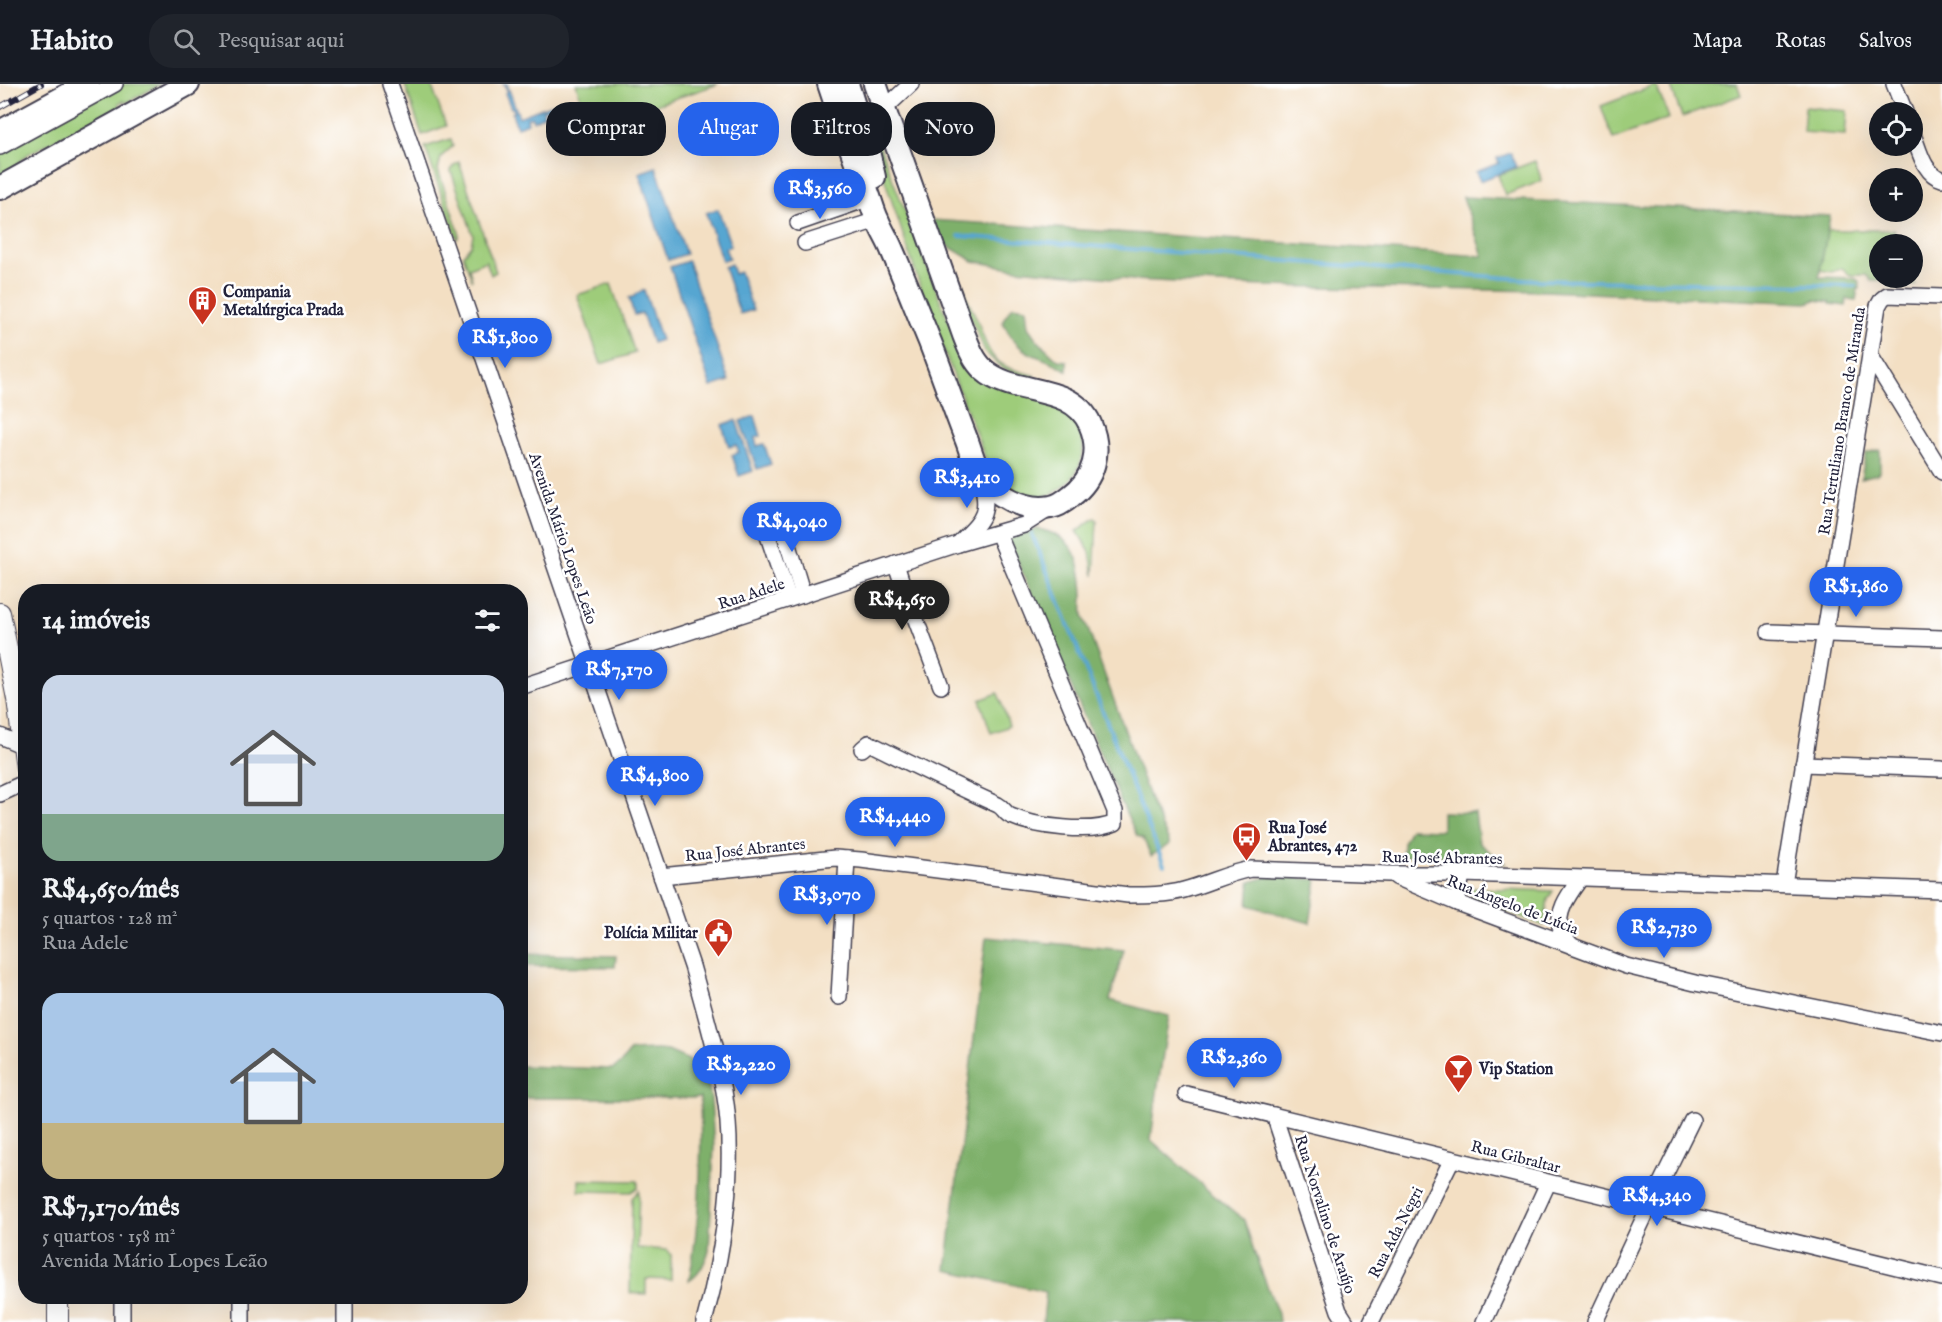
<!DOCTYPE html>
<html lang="pt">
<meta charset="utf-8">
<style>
:root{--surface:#171b24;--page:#20242c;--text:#f1f3f6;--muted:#9ea1a6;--line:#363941;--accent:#2563eb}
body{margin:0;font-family:"IM FELL English",serif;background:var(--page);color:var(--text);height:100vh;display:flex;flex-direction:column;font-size:22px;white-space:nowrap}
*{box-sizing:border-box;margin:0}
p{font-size:20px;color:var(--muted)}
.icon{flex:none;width:33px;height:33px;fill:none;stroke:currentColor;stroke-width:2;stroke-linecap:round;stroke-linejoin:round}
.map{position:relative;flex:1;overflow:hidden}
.side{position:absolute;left:18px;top:500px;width:510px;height:720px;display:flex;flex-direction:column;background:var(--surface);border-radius:24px;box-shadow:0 6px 24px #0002}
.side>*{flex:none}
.hud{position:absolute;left:546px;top:18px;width:570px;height:54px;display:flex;gap:12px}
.fabs{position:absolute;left:1869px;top:18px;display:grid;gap:12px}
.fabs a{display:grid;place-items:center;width:54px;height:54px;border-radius:50%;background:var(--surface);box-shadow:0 6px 24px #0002;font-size:30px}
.price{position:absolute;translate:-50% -51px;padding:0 14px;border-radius:21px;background:var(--accent);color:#fff;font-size:20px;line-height:39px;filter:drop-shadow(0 2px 3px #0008)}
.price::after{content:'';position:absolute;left:50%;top:36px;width:18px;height:14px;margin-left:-9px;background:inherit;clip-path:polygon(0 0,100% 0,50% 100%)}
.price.on{background:#222;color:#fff}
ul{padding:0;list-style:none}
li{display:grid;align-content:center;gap:12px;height:318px;padding:0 24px}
li span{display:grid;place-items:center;height:186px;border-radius:18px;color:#555}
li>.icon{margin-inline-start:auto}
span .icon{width:108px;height:108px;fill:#fffc;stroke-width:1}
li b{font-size:26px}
h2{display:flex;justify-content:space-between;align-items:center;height:72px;padding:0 24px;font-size:26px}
.chip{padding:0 21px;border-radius:24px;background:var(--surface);box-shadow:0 6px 24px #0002;font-size:21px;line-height:54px}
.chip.on{background:var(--accent);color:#fff}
header{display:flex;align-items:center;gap:36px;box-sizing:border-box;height:84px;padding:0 30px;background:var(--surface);border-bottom:2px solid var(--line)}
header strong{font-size:28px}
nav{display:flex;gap:33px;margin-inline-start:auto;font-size:21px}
.search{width:420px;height:54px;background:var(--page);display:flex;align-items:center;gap:15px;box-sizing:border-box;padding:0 21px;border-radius:24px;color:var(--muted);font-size:22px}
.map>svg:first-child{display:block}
</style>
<header>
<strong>Habito</strong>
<div class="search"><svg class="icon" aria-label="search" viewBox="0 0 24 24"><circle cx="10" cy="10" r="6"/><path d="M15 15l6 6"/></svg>Pesquisar aqui</div>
<nav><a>Mapa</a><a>Rotas</a><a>Salvos</a></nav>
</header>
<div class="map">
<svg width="1942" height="1238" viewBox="0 0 1942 1238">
<rect width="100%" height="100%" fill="#fff"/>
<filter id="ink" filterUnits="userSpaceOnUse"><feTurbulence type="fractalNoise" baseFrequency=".0167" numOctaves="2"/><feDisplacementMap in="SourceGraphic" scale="12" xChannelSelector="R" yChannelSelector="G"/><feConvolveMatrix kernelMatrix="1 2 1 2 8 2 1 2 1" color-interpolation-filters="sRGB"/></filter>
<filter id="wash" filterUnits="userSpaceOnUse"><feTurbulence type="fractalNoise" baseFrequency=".008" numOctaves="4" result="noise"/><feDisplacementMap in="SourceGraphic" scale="24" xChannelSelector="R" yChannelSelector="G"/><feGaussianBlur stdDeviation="1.35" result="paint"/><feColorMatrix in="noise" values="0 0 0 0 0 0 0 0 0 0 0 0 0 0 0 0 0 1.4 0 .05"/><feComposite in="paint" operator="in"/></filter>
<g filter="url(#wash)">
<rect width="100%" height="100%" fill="#f3dfc3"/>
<g fill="#9ecc7a" stroke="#60775a" stroke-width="1.5">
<polygon points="118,0 161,0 126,19 124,17 119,19 120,23 28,70 11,86 0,94 0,64"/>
<polygon points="409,0 431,0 446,42 422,51 405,1"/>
<polygon points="576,0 718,0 590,43"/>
<path d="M853,0L866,28L964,276C987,287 1011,299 1034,311C1045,317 1061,322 1070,331C1108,371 1056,435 1010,406C1002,402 996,392 990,386L926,220Z"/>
<polygon points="1670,0 1737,0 1741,11 1682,33"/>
<polygon points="1656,1 1669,34 1613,55 1601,22"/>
<polygon points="1805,23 1847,27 1845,51 1803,48"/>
<polygon points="451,55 453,62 441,73 438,86 459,148 459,152 457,155 425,63"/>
<polygon points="1535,77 1542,97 1505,111 1498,91"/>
<polygon points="459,78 496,188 491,191 486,177 469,184 472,196 463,171 471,161 473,151 451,87 453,82"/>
<polygon points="1827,146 1894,146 1898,160 1880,160 1880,194 1911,194 1916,201 1891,203 1881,196 1871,196 1866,191 1850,191 1842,184 1832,188 1819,186"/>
<path d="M953,190C962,195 964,204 967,213C970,222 975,230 978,238C991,276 994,282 1034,291V295L1003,285L986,269L952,192Z"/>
<polygon points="611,200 635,269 601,280 577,211"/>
<polygon points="1095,434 1097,436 1094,492 1090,468 1077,447"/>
<polygon points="998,609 1009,642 991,649 980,616"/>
<polygon points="1474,804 1553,807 1548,815 1544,842 1476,815 1467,808"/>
<polygon points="579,1096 638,1097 638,1103 631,1108 579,1107"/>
<polygon points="639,1107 637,1164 667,1166 671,1170 671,1196 646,1195 646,1210 630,1209 632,1114"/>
</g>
<g fill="#7eb06a" stroke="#506952" stroke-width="1.5">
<polygon points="1463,113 1830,132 1819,193 1854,194 1859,197 1860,205 1858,205 1856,216 1847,215 1846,222 1830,220 1830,218 1815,216 1807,219 1545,207 1262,202 1133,196 1017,185 973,177 943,159 932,136 1483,172"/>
<path d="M1013,222L1026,224L1028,243L1037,256L1058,276L1067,277V287C1047,271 1027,277 1010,251C1008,248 1004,242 1003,238C1003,231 1011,227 1013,222Z"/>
<polygon points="1880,366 1880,386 1877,390 1861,394 1866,369"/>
<path d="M1037,445C1075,451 1082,478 1083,512C1083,519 1082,525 1083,531L1152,721L1170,760L1151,772L1143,754L1137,752L1121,718L1008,455Z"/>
<polygon points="1442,728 1475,729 1479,759 1506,780 1458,772 1402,772 1403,759 1410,745 1442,746"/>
<polygon points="1267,793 1317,795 1310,839 1248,821 1250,798"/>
<polygon points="986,853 1124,866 1110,916 1169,932 1157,1008 1151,1056 1211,1109 1244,1136 1256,1173 1278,1230 1279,1238 1043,1238 1046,1208 946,1186"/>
<polygon points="521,870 616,872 615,883 521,882"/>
<path d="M657,966L668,967L705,983L711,1015L714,1063L709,1167C704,1180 701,1189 689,1197C700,1137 702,1075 700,1014H521V982L613,985L622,978L630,967Z"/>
</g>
<g fill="#56a6d1" stroke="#3c6486" stroke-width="1.5">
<polygon points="503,0 507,0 519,33 560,17 549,27 547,25 543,26 544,31 533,37 532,33 527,34 528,39 517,43 512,29 514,28 513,24 511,24 505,9 508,7"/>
<polygon points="1511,69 1516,83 1480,97 1476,88 1499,79 1497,74"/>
<polygon points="656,83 686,170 668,176 639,89"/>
<polygon points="718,125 731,162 725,164 729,174 722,177 706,129"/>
<polygon points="688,177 729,297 711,303 670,183"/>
<polygon points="731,180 734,190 740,188 753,226 740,230 724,183"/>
<polygon points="644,206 661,256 652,259 642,229 634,231 629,214 635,212 635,210"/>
<polygon points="755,332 761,352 755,354 757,362 764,360 771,380 757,385 740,337"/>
<polygon points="736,336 753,387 739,392 732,371 739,368 736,361 729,363 722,341"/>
</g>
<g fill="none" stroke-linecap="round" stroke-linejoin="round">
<g stroke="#56a6d1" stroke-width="4">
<polyline points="959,152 1536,196 1856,202"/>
<polyline points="1032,450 1164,781"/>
</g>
</g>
</g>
<g filter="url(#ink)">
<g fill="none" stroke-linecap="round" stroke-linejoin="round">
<defs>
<g id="minor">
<path d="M390,0L692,882C704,924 716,965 724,1007C737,1079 724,1168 704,1238"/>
<polyline points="1894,0 1905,28"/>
<polyline points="884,25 911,0"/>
<path d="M1912,48C1919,64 1923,90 1942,95"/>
<polyline points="0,63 115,0"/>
<polyline points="798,139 870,114"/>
<polyline points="805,159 877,136"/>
<polyline points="1870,271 1942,388"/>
<polyline points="779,431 803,511"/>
<polyline points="762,434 789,515"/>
<path d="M958,460C984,434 990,431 981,393"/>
<polyline points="896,480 903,502 941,602"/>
<polyline points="1769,548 1942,554"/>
<polyline points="520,603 958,460 1024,441 1051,424"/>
<polyline points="0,652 26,663"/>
<path d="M862,665L869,659C911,680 954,701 998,721C1004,724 1005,730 1011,732C1036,743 1091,750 1115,739V727L998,449"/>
<polyline points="1803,680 1942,685"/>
<polyline points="0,710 26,698"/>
<path d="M661,792L835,774L861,776L1128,811C1146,811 1166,811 1184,806C1207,800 1228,789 1251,785L1389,790H1462L1942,806"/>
<polyline points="1396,793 1457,819 1626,882 1695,899 1942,949"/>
<polyline points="1784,800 1878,222 1882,215 1887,211 1942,213"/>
<polyline points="1457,819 1462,790"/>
<path d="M1572,862C1569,858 1563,852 1561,847C1555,828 1570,809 1580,795"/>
<polyline points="839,913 847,775"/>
<polyline points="1186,1010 1942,1194"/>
<polyline points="1274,1031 1339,1227 1346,1238"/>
<polyline points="242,1212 242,1238"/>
<polyline points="122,1238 122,1212"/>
<polyline points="345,1238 345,1212"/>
<polyline points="1371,1238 1452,1075"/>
<polyline points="1484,1238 1548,1099"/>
<polyline points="1595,1238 1649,1123 1692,1036"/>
</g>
<g id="major">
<polyline points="0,529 17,615 26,684"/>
<polyline points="58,1238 58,1212"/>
</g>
<g id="highway">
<path d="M829,0C841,36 853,72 867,107C871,117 873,127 878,137C882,147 888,156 892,166C905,196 917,227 930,258C942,289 953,321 965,352C970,363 973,379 980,390C994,411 1025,428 1051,423C1058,422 1065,417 1071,412C1094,395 1102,367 1090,340C1071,298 1014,313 984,286C974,277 969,264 964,251L875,0"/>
<polyline points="847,0 866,59 874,93"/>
<polyline points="0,48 88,0"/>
<polyline points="0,104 188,0"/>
</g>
</defs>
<use href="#minor" stroke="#413e4f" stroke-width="18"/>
<use href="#major" stroke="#413e4f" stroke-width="22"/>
<use href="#highway" stroke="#413e4f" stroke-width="26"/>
<use href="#minor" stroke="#fff" stroke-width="15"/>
<use href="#major" stroke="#fff" stroke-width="20"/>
<use href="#highway" stroke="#fff" stroke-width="22"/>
<defs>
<polyline id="rail" points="0,23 41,0"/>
</defs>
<use href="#rail" stroke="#22223b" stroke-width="6"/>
<use href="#rail" stroke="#fff" stroke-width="4" stroke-dasharray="11" stroke-linecap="butt"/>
</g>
</g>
<defs>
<symbol id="building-pin" viewBox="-11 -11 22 30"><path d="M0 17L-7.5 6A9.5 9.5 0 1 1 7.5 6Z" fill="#c8321e" stroke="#fff"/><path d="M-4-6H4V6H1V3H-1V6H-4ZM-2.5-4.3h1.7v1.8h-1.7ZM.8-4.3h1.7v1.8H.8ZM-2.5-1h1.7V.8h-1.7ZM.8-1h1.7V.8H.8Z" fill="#fff"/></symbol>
<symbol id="bus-pin" viewBox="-11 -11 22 30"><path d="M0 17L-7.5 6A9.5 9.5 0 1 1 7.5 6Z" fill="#c8321e" stroke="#fff"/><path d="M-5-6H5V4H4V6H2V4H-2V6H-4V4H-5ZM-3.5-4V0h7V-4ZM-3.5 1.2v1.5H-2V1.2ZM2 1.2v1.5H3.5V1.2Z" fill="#fff"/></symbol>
<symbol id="civic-pin" viewBox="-11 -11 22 30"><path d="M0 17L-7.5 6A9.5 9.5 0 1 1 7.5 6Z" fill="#c8321e" stroke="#fff"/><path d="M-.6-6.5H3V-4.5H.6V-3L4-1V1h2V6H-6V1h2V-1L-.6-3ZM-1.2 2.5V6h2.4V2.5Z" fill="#fff"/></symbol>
<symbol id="bar-pin" viewBox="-11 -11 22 30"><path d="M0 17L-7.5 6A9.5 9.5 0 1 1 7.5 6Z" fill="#c8321e" stroke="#fff"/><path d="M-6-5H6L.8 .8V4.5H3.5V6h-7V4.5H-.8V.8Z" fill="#fff"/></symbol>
</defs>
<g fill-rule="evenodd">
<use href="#building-pin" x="186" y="200" width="33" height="45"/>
<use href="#bus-pin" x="1230" y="736" width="33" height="45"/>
<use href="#civic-pin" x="702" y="832" width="33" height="45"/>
<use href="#bar-pin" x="1442" y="968" width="33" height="45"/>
</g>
<g text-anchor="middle" stroke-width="5" stroke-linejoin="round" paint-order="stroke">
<g font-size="16" font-weight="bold" fill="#22223b" stroke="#fff" text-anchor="start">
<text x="223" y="213">Compania<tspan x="223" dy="18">Metalúrgica Prada</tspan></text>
<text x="1268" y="749">Rua José<tspan x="1268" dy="18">Abrantes, 472</tspan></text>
<text x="698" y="854" text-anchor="end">Polícia Militar</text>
<text x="1479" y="990">Vip Station</text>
</g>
<g font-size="16" fill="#22223b" stroke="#fff">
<text transform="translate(1841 337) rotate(-81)" y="6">Rua Tertuliano Branco de Miranda</text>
<text transform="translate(564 454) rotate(71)" y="6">Avenida Mário Lopes Leão</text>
<text transform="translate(751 509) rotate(-18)" y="6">Rua Adele</text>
<text transform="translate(745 765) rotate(-6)" y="6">Rua José Abrantes</text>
<text transform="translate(1442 773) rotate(1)" y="6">Rua José Abrantes</text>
<text transform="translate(1513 820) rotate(21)" y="6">Rua Ângelo de Lúcia</text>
<text transform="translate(1516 1072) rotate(14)" y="6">Rua Gibraltar</text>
<text transform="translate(1326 1130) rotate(72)" y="6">Rua Norvalino de Araújo</text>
<text transform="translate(1395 1148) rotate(-63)" y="6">Rua Ada Negri</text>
</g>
</g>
</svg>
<div class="fabs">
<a><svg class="icon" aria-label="locate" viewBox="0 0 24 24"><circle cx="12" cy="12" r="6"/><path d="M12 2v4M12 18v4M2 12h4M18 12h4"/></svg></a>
<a>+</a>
<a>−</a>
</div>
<b class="price" style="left:820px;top:136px">R$3,560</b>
<b class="price" style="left:505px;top:285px">R$1,800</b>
<b class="price" style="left:967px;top:425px">R$3,410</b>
<b class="price" style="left:792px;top:469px">R$4,040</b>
<b class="price" style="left:1856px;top:534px">R$1,860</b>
<b class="price on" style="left:902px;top:547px">R$4,650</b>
<b class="price" style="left:619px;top:617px">R$7,170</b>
<b class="price" style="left:655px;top:723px">R$4,800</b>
<b class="price" style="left:895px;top:764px">R$4,440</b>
<b class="price" style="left:827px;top:842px">R$3,070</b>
<b class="price" style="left:1664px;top:875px">R$2,730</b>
<b class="price" style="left:1234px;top:1005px">R$2,360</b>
<b class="price" style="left:741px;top:1012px">R$2,220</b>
<b class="price" style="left:1657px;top:1143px">R$4,340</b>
<div class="hud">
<a class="chip">Comprar</a>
<a class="chip on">Alugar</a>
<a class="chip">Filtros</a>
<a class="chip">Novo</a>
</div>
<section class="side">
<h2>14 imóveis<svg class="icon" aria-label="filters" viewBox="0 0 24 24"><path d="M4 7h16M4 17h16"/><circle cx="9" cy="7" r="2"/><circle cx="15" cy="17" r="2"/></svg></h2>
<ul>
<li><span style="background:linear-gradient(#c9d6e8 75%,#7fa58c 0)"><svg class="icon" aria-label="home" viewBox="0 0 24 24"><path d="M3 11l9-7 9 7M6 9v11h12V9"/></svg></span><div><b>R$4,650/mês</b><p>5 quartos · 128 m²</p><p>Rua Adele</p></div></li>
<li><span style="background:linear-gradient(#a9c7e8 70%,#c2b280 0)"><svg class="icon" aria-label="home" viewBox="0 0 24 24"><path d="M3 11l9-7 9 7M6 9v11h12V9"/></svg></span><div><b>R$7,170/mês</b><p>5 quartos · 158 m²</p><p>Avenida Mário Lopes Leão</p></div></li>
</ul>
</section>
</div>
